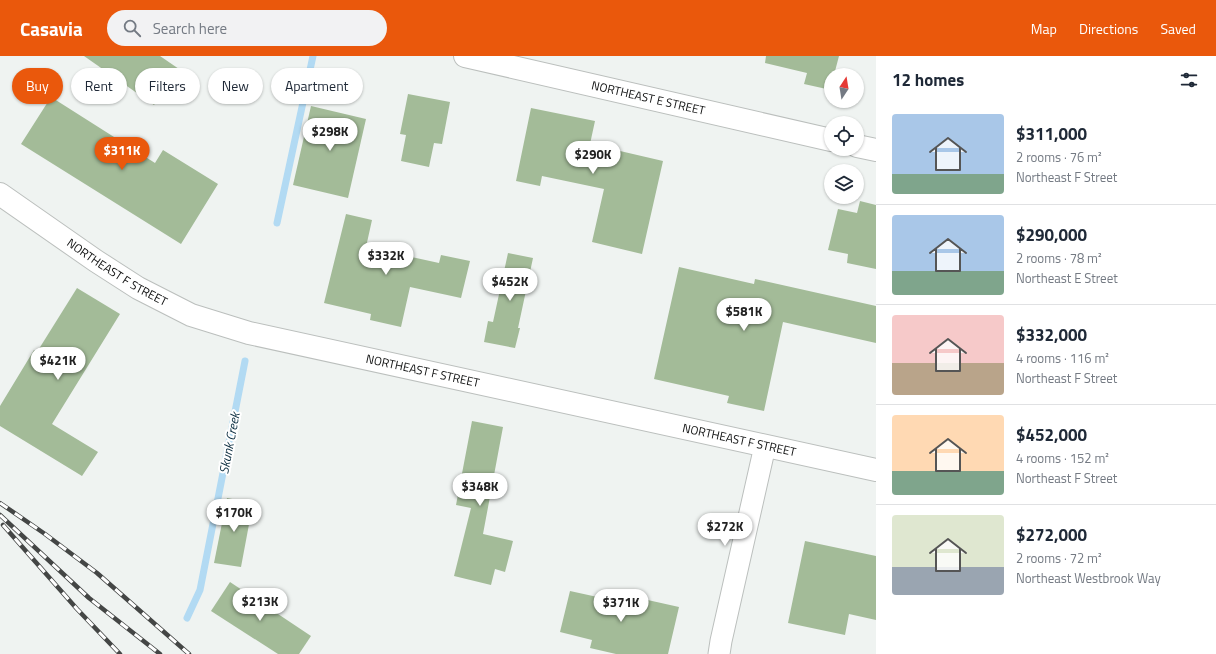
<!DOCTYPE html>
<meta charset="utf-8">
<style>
:root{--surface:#fff;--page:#f2f2f3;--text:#1f2937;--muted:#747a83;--line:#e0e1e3;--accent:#ea580c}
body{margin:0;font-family:"Titillium Web",sans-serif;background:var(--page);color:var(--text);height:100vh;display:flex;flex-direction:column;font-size:15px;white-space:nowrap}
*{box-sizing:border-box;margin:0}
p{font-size:13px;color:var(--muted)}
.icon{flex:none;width:22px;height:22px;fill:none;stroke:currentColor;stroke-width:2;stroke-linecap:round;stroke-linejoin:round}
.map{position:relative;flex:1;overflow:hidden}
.sheet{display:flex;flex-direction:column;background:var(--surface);width:340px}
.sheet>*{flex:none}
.top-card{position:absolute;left:12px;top:12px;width:380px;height:36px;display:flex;gap:8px}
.needle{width:26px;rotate:12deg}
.fabs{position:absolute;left:824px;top:12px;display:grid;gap:8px}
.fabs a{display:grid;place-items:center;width:40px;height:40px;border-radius:50%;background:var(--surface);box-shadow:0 1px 3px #0004;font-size:20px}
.price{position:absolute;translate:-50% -34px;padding:0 9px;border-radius:14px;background:#fff;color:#222;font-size:13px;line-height:26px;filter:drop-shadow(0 1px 2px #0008)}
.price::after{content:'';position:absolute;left:50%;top:24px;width:12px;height:9px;margin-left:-6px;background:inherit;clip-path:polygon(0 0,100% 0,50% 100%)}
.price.selected{background:var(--accent);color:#fff}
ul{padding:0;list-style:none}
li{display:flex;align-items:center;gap:12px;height:100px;padding:0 16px}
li+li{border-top:1px solid var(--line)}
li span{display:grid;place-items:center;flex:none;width:112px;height:80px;border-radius:4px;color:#555}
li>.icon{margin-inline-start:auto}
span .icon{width:48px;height:48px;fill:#fffc;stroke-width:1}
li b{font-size:17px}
h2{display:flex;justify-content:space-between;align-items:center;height:48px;padding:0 16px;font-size:17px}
.pill{padding:0 14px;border-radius:18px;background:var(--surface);box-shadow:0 1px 3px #0004;font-size:14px;line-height:36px}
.pill.selected{background:var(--accent);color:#fff}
header{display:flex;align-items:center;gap:24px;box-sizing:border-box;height:56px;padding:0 20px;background:var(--accent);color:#fff}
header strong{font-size:19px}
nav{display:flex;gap:22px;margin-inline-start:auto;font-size:14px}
.search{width:280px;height:36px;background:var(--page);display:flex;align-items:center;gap:10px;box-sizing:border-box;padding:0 14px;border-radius:22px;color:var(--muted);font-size:15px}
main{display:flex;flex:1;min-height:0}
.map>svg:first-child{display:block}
</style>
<header>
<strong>Casavia</strong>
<div class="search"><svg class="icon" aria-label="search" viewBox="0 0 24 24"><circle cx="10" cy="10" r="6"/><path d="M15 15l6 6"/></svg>Search here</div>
<nav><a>Map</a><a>Directions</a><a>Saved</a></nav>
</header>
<main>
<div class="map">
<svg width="876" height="598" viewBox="0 0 876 598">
<rect width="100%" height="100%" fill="#eff3f1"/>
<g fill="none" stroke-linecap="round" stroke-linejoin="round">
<g stroke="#b2daf3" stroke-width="7">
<polyline points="277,167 313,0"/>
<polyline points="187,562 200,534 245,305"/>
</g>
</g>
<g fill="#a3bb98">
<polygon points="84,0 160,0 179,13 154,49"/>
<polygon points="766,0 839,0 834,19 831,19 831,34 804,28 807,17 765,7"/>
<polygon points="408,38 450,46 442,88 434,87 429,111 401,105 406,79 400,78"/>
<polygon points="51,41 155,107 163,94 218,128 181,188 21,88"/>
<polygon points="311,50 366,63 348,142 293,129"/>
<polygon points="531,52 595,65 590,88 663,105 642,198 592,186 604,133 542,120 540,130 516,125"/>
<polygon points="860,145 876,149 876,213 847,207 848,198 828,194 838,153 857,157"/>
<polygon points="346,158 372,164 366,191 439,207 441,199 470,205 461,242 410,231 401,271 370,264 371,258 324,247"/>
<polygon points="508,197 533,202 518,272 520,272 515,292 484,286 488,265 493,266"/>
<polygon points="679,211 754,228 755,223 876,250 876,287 783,266 764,355 727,347 729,340 654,323"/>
<polygon points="77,232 120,258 52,368 98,396 82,420 0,370 0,350 34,294 37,296"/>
<polygon points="472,365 503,371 483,478 513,485 505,516 495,513 491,529 454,520 471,452 456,449"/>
<polygon points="227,442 253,447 241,511 214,507"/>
<polygon points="805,485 876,500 876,564 849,558 845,579 788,567"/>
<polygon points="230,526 311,580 299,598 278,598 211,555"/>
<polygon points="603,534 679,551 668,598 616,598 590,592 592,584 560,576 570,535 602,542"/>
</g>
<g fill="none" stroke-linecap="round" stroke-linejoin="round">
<defs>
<polyline id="minor" points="719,598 721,585 765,390"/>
<g id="major">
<path id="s1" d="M465,0L831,84"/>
<polyline points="857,90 876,94"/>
<path id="s2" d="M0,138L96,205L138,232L191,259L249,277L876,414"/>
</g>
</defs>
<use href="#minor" stroke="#bbbfbd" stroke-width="23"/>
<use href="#major" stroke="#bbbfbd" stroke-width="24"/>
<use href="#minor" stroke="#fff" stroke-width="21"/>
<use href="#major" stroke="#fff" stroke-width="22"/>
<defs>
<g id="rail">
<polyline points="0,447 45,478 97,517 189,598"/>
<polyline points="0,459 89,542 160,598"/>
<polyline points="3,469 77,553 120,598"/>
</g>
</defs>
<use href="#rail" stroke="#444645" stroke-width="4.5"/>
<use href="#rail" stroke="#fff" stroke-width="3" stroke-dasharray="9" stroke-linecap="butt"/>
</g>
<g text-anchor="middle" stroke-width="4" stroke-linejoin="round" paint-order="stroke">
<g font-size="12" fill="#0e0f0f" stroke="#fff">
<text dy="4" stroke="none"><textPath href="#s1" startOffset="188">NORTHEAST E STREET</textPath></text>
<text dy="4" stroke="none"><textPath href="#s2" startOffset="141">NORTHEAST F STREET</textPath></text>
<text dy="4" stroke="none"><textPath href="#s2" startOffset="465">NORTHEAST F STREET</textPath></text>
<text dy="4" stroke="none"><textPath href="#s2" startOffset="789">NORTHEAST F STREET</textPath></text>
</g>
<g font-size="13" font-style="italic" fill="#0d2f41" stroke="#fff">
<text transform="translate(229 387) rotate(-79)" y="5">Skunk Creek</text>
</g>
</g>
</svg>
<div class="fabs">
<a><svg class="needle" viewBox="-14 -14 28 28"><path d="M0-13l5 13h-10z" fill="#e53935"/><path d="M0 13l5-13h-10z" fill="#747a83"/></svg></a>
<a><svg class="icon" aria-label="locate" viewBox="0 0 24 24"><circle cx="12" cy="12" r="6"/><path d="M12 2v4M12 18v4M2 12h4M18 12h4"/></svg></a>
<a><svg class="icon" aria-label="layers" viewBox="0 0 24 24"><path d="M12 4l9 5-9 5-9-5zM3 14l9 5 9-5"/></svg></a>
</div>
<b class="price" style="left:330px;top:96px">$298K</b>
<b class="price selected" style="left:122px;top:115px">$311K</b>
<b class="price" style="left:593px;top:119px">$290K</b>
<b class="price" style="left:386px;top:220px">$332K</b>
<b class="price" style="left:510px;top:246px">$452K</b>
<b class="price" style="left:744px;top:276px">$581K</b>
<b class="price" style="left:58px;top:325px">$421K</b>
<b class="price" style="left:480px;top:451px">$348K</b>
<b class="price" style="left:234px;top:477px">$170K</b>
<b class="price" style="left:725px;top:491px">$272K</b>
<b class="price" style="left:260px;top:566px">$213K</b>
<b class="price" style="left:621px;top:567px">$371K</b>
<div class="top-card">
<a class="pill selected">Buy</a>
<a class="pill">Rent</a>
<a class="pill">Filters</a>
<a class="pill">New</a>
<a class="pill">Apartment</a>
</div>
</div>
<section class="sheet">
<h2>12 homes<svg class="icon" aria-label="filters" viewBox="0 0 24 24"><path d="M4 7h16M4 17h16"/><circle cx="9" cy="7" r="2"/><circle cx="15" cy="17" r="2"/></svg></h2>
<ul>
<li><span style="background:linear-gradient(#a9c7e8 75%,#7fa58c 0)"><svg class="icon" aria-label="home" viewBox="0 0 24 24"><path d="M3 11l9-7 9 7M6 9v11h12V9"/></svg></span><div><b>$311,000</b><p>2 rooms · 76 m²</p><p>Northeast F Street</p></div></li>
<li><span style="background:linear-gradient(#a9c7e8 70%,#7fa58c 0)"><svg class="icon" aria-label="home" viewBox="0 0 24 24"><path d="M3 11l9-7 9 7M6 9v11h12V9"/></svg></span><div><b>$290,000</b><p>2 rooms · 78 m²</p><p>Northeast E Street</p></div></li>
<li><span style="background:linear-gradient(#f6c9c9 60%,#b9a48a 0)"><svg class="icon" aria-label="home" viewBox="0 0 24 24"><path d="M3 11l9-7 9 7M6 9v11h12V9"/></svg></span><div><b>$332,000</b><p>4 rooms · 116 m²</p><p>Northeast F Street</p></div></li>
<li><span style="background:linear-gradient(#ffd9b3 70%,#7fa58c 0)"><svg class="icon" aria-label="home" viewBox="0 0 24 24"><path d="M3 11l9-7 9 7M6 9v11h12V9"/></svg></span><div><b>$452,000</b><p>4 rooms · 152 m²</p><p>Northeast F Street</p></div></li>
<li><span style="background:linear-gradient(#dfe7d0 65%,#9aa5b1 0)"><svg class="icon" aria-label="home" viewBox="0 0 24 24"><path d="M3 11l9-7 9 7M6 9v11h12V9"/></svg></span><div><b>$272,000</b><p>2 rooms · 72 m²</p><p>Northeast Westbrook Way</p></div></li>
</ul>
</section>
</main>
